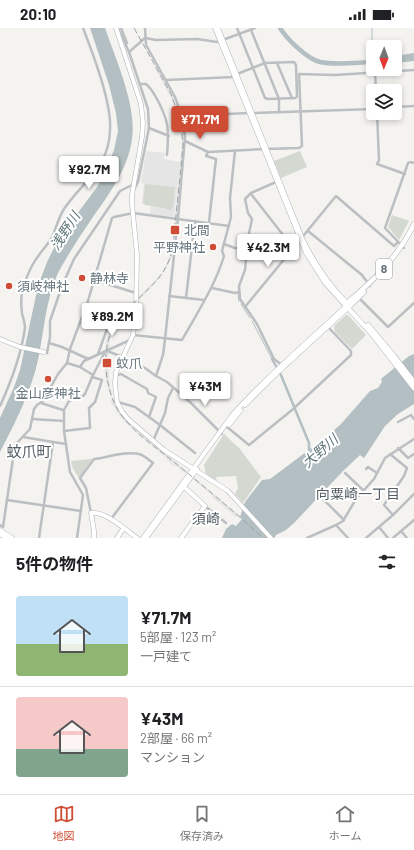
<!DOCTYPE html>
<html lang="ja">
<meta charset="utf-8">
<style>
:root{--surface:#fff;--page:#f2f2f2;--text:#202124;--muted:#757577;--line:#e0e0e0;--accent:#cf4d34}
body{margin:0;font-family:Barlow,"Noto Sans JP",sans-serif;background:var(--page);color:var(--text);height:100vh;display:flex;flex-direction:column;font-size:15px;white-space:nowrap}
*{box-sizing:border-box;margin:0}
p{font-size:13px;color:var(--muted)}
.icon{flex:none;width:22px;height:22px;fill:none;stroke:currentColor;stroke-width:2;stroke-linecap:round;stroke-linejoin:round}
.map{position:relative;height:510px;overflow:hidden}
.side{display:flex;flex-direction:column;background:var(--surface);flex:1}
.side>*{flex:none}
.needle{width:26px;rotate:181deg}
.tools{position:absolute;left:366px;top:12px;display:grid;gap:8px}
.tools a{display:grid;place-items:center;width:36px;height:36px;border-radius:4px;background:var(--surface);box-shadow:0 2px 6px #0003;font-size:20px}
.price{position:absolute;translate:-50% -34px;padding:0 9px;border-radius:4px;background:#fff;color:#222;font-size:13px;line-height:26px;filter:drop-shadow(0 1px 2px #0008)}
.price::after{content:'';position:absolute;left:50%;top:24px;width:12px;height:9px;margin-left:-6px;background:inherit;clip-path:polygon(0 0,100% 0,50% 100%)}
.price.on{background:var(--accent);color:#fff}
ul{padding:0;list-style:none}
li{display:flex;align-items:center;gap:12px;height:100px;padding:0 16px}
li+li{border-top:1px solid var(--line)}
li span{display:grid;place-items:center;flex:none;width:112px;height:80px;border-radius:4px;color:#555}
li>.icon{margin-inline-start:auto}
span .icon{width:48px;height:48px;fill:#fffc;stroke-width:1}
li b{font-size:17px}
h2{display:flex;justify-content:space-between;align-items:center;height:48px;padding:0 16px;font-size:17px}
.status{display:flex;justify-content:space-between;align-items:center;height:28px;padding:0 20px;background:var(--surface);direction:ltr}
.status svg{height:11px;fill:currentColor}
.tab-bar{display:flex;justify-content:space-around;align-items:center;height:56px;border-top:1px solid var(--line);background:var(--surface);font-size:11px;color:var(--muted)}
.tab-bar a{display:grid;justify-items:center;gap:2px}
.tab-bar .on{color:var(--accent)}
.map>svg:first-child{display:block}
</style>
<div class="status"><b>20:10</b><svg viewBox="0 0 49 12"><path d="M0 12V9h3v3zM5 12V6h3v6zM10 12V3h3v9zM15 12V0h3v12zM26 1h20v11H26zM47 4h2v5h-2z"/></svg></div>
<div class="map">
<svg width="414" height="510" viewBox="0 0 414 510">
<rect width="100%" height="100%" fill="#f4f3f0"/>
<g fill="#e4e5e4">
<polygon points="154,38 157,38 175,71 182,92 184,113 173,227 167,239 160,250 130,281 121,291 113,304 110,312 108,332 109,353 112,366 111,371 105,348 106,312 118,290 163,244 169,230 172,218 182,113 179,90 175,78"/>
<polygon points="146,123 165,125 164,131 180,134 174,189 150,186 151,178 142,175 144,156 141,155"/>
<polygon points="112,369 120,383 128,394 166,426 166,430 123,392 111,375"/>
<polygon points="166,426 239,487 263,510 238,488 236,489 212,469 213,468 193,451 176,438 174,438 166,431"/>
</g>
<g fill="#d3d8d0">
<polygon points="300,123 307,139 281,150 274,133"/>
<polygon points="145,156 175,159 173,180 170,182 164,180 145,177 143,175"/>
<polygon points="392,187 409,193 399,212 388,199"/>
<polygon points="346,287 348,287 366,307 352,321 335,304 334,298"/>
<polygon points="224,406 239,420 261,449 243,475 235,466 238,460 236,448 216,449 217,453 206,446 204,437"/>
<polygon points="92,431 79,450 73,441 71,433"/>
</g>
<g fill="#b3bfc2">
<path d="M90,0H105C116,32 137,78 132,111C128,142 108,167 91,192C80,208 69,225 59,243C46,269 44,304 38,332C31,364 15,395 0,424V390L14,359L20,342L38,258L47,234L58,212L97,159L106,142L114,122L118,103L116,85L109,57Z"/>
<polygon points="414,25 414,33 395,35 395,28"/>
<polygon points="414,326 414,376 398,386 385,398 364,430 360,427 343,443 295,494 286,502 276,507 274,510 222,510 226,501 232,496 236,498 242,491 240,489 245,474 262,452 270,451 326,409 341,396 370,363 378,360 382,354 381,351 409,328"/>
</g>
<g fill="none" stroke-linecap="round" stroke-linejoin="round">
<g stroke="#b3bfc2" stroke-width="1">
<polyline points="372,31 372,0"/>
<polyline points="238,266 239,273"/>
<polyline points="241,276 250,290"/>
<polyline points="252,293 272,331"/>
</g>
<polyline stroke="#b3bfc2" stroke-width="2.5" points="272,331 281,347 309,415 309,422"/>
<path stroke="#b3bfc2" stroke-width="4.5" d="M280,0C287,11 307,31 320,34C333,37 359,35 373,34"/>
<defs>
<g id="secondary">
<polyline points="116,0 141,76 143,95 142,109 132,167 132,176 137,227 136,283 133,307 116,344 115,356 117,374 122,384 129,392 164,422 228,463 271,510"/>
<path d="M218,0L302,210C314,235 328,256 347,275"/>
<polyline points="0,311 20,319 44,324"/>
<polyline points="245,377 276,346 348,280"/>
<polyline points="229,397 241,382"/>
<polyline points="0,502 12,510"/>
<polyline points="0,506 6,510"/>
<path d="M94,510V503L91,485C105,483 126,502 137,510"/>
<polyline points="117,510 123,501"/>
<path d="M143,510L233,386C268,347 308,314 346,278L325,255L306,225L215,0"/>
<polyline points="146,510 197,441"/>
<polyline points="181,510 205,478 182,457"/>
</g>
<g id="primary">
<path d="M414,196C399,228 374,252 347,275L346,278L372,306L414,360"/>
<polyline points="348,280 364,264"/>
<polyline points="368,297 394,328 414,354"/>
</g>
</defs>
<use href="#secondary" stroke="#aeb3b6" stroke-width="5"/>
<use href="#primary" stroke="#afb3b6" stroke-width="5.5"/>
<g stroke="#bbbfc2" stroke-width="2.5">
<polyline points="118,0 129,24 145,10 156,12 197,11 217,14 255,0"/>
<polyline points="121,0 127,15"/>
<polyline points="145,0 146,17 175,69 182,88 185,109 178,190 165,311 163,327 156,348"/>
<polyline points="251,2 279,71 279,84"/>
<polyline points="129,24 148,81 149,100 138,154 134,162"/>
<polyline points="277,35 292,70"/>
<polyline points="375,44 376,63"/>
<polyline points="237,46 265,35 294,34 296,37 297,69 295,70 268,71 265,70 237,0"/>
<polyline points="166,52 234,49"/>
<path d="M140,56H146C151,60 154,66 157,71C169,93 169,102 167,127"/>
<polyline points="395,79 414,78"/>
<polyline points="252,85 373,81"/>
<polyline points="377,85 379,132 377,136 405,146"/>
<polyline points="182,88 249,85"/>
<polyline points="149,100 169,108"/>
<polyline points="185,113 208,124 266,121 299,120 302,118 299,46 335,47 414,42"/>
<polyline points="208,124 206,128 216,131 209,194"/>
<polyline points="276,154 251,165 245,171 248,185 252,191 248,210 245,242 239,258 240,271 257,296 274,331 282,337"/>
<polyline points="251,166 294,221"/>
<polyline points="308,203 362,247 370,258"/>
<polyline points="224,216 235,220 288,227"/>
<polyline points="404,220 385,200 408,135 410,134 414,135"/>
<polyline points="94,252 136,265"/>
<polyline points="212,260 235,265 239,264"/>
<polyline points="169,268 204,272"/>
<polyline points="358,269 388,299 414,275"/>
<polyline points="186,270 195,193"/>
<polyline points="245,279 336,168 394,218 398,214"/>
<path d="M133,307L182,312C197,285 215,258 224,228L222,223L231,189L230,170L235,123"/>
<polyline points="49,315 62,319 86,330 88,330"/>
<polyline points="107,323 123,329 127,332 145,340 156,348 167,354 190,374 222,406"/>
<polyline points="44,324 47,325 50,309 50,293 62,258 74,231 120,163 134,156"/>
<polyline points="98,326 112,287"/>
<polyline points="67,335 80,339"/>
<polyline points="93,347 105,324"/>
<polyline points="115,348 121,346 147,361 148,365 156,369 149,389"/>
<polyline points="118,374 135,379 160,397 195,425"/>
<polyline points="41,375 63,382"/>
<path d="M0,378C11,354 21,327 25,300C25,295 23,290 22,285C21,277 20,267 24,258C26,251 29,243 33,236C38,227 45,220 51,211C56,202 58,190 64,181C83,153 109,140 110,102C112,75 93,26 83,0"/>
<polyline points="32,391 64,393"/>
<polyline points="398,394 411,387 414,391"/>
<polyline points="227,399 249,417 292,382 351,327 351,323 327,298"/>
<polyline points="64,403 90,400 89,380 95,374 102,352 92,349"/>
<polyline points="23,409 53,414"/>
<polyline points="153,413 165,385 168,370 173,360"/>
<polyline points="398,420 408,430 414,426"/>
<polyline points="390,426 407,440 404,448 384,477 393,487"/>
<polyline points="366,441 368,439 377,445"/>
<polyline points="345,445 364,463"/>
<polyline points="322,470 344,492"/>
<polyline points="7,472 81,483"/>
<polyline points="205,478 226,495"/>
<path d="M91,485L86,460L80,450L94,431C109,429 125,423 139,426C144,427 149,432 153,435L111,491"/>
<polyline points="0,497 3,499 15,417 30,401 34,381 37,377 43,373 58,346 67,335 70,321 88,273 112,190 114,189 133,185 229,198"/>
<polyline points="336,497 348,510"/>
<polyline points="379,499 388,510"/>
<polyline points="401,503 407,510"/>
<polyline points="39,510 53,414 66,416"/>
<polyline points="77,510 83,467 70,444 64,403 64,382 69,373 83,368 85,366 93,347 80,339 84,333 130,312"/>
<polyline points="307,510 336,497 343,493 356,471 374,451 385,430 414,411"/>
<polyline points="366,510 393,487 414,466"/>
<polyline points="393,510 414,492"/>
</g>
<use href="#secondary" stroke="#fff" stroke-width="4"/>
<use href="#primary" stroke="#fff" stroke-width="4.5"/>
<path stroke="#9da3a7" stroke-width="1" stroke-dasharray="6 3" stroke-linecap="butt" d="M134,0L171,66L181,95L183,118L173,218C167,257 131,269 113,300C101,322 105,361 118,382C131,403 154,418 173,433C203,458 234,483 263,510"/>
</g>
<g fill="#cf4d34" stroke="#fff" stroke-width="1.5">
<rect x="170" y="197" width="10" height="10" rx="2"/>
<circle cx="213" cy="219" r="4"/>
<circle cx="82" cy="250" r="4"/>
<circle cx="9" cy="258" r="4"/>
<rect x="102" y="330" width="10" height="10" rx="2"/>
<circle cx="48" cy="351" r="4"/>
</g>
<g text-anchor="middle" stroke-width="4" stroke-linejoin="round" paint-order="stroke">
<rect fill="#fff" stroke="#949ea5" stroke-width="1" x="376" y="231" width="16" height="20" rx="3"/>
<g font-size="12" font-weight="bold" fill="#66757e">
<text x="384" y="245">8</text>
</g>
<g font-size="13" fill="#66757e" stroke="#fff" text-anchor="start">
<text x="184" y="207">北間</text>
<text x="205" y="224" text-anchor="end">平野神社</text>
<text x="90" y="255">静林寺</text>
<text x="17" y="263">須岐神社</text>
<text x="116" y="340">蚊爪</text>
<text x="48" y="370" text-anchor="middle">金山彦神社</text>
</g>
<g font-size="14" font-style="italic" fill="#62777b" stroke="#fff">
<text transform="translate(65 203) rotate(-57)" y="5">浅野川</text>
<text transform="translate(320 423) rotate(-41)" y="5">大野川</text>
</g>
<g font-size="14" fill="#535e64" stroke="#fff">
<text x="358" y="471">向粟崎一丁目</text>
<text x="206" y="496">須崎</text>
</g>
<g font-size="15" fill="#535e64" stroke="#fff">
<text x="29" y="429">蚊爪町</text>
</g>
</g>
</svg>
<div class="tools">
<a><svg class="needle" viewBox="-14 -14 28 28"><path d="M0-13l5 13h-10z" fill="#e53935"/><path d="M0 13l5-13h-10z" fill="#757577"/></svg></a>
<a><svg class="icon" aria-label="layers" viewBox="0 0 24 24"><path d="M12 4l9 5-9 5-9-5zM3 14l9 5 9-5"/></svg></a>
</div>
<b class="price on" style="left:200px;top:112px">¥71.7M</b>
<b class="price" style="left:89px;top:162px">¥92.7M</b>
<b class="price" style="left:268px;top:240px">¥42.3M</b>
<b class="price" style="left:112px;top:309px">¥89.2M</b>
<b class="price" style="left:205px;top:379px">¥43M</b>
</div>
<section class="side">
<h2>5件の物件<svg class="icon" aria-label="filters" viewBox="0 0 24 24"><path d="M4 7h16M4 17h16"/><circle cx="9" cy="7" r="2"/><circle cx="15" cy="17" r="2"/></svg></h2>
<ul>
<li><span style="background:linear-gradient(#bfe0f5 60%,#8fb573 0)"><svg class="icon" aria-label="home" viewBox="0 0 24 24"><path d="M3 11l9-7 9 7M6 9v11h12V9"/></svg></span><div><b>¥71.7M</b><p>5部屋 · 123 m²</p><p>一戸建て</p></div></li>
<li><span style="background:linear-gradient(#f6c9c9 65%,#7fa58c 0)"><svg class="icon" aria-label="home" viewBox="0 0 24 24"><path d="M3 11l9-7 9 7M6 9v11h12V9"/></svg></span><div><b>¥43M</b><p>2部屋 · 66 m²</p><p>マンション</p></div></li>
</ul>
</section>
<nav class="tab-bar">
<a class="on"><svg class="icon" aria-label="map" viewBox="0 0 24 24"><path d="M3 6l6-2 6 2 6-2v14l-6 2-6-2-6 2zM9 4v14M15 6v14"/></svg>地図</a>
<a><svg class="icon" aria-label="saved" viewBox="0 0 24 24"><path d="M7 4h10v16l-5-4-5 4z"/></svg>保存済み</a>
<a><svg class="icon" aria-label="home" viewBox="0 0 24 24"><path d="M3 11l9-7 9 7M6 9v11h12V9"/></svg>ホーム</a>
</nav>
